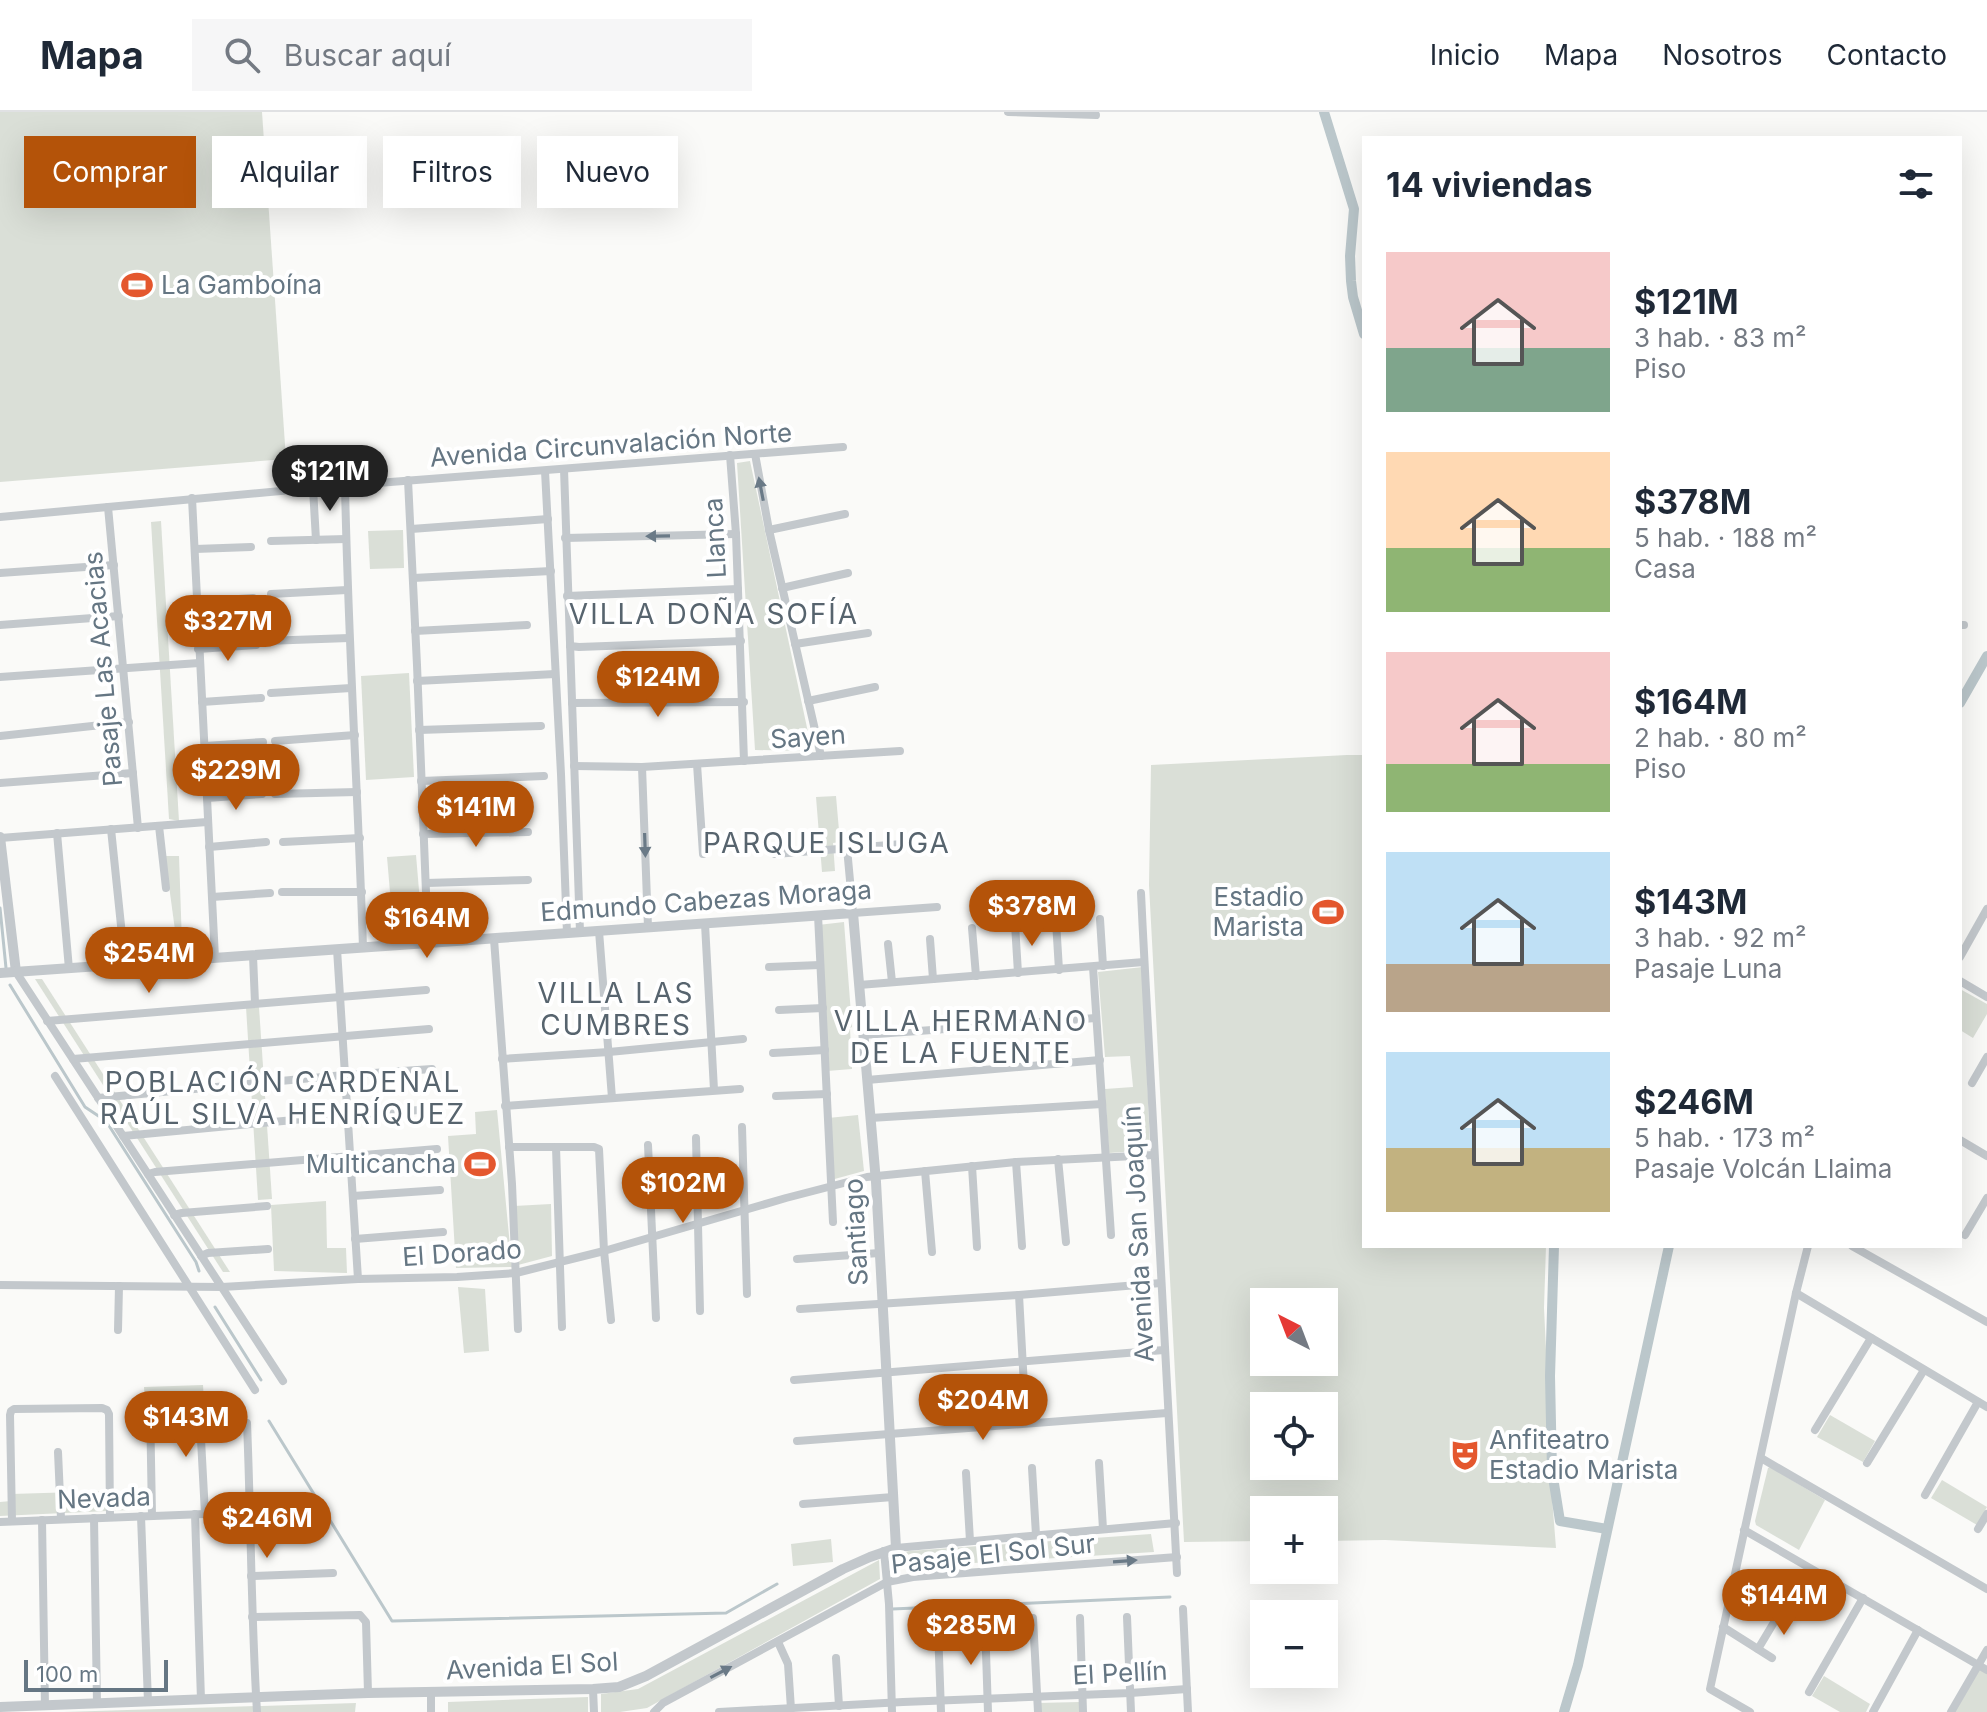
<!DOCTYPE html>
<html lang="es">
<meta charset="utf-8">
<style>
:root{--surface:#fff;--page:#f6f6f7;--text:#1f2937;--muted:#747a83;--line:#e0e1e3;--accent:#b45309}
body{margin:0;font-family:Inter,sans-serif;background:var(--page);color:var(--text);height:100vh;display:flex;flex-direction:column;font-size:30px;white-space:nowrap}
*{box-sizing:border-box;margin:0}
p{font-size:26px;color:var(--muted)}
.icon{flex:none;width:44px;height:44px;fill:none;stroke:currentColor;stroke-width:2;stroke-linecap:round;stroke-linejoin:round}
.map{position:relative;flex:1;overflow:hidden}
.side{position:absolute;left:1362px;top:24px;width:600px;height:1112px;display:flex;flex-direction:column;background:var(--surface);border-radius:0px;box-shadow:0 8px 32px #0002}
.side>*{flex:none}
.guide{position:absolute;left:24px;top:24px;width:760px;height:72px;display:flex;gap:16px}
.needle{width:52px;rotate:318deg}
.buttons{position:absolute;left:1250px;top:1176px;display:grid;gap:16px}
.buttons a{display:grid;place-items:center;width:88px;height:88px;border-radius:0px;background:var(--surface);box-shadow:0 8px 32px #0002;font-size:40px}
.scale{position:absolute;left:24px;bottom:20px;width:144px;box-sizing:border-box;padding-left:8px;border:4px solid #657683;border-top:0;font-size:22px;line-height:28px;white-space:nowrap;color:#657683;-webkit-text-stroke:6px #fff;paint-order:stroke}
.price{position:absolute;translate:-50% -68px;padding:0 18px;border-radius:28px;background:var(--accent);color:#fff;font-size:26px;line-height:52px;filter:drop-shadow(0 2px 4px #0008)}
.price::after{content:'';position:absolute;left:50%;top:48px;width:24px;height:18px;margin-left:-12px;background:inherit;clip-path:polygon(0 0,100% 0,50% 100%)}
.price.current{background:#222;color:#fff}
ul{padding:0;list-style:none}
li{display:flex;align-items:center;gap:24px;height:200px;padding:0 24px}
li span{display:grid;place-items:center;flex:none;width:224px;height:160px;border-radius:0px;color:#555}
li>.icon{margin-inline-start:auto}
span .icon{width:96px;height:96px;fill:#fffc;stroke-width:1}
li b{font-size:34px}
h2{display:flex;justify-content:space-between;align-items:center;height:96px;padding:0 24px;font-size:34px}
.tag{padding:0 28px;border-radius:0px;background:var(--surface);box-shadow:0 8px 32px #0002;font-size:28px;line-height:72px}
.tag.current{background:var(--accent);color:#fff}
header{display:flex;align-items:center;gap:48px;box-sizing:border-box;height:112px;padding:0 40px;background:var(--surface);border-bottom:2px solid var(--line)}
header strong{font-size:38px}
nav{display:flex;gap:44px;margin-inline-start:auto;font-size:28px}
.search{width:560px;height:72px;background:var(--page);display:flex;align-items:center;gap:20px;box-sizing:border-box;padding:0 28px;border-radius:0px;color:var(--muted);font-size:30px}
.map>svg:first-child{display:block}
</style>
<header>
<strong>Mapa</strong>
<div class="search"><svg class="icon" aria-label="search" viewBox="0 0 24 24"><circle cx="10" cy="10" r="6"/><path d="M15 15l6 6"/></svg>Buscar aquí</div>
<nav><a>Inicio</a><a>Mapa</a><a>Nosotros</a><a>Contacto</a></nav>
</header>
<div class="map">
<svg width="1987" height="1600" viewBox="0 0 1987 1600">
<rect width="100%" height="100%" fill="#fafaf8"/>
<g fill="#dadfd7" fill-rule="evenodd">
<polygon points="0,0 262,0 286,347 0,370"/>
<polygon points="750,349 812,639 755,638 737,351"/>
<polygon points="161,409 179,709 169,707 151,410"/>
<polygon points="403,418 404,456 370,457 368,419"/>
<polygon points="409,561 414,665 366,668 361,564"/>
<path d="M1347,643H1364V1134H1546L1544,1196L1547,1258V1323L1556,1436L1385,1428L1324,1429V1398H1264V1429L1184,1430L1149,773L1151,653ZM1264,1190H1324V1250H1264ZM1324,1294V1354H1264V1294Z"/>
<polygon points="836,684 840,730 833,731 835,759 822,760 816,685"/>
<polygon points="416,743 420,790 391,792 387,745"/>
<polygon points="165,744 179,744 182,832 177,833"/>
<polygon points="844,810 852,915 850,916 852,957 827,959 818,813"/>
<polygon points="1143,855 1150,1038 1109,1041 1105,977 1133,975 1130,944 1105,945 1098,860"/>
<polygon points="35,867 42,867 230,1160 223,1160"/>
<polygon points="1960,877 1987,892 1987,902 1973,926 1960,918"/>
<polygon points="246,895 259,895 272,1087 258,1088"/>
<polygon points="497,998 512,1155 456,1156 448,1024 476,1022 475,1000"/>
<polygon points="858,1003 864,1059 831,1068 828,1006"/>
<polygon points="326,1089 327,1136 346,1136 347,1161 274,1159 271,1093"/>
<polygon points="551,1092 552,1144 518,1153 514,1094"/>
<polygon points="458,1175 485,1177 489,1239 464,1241"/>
<polygon points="203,1273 204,1290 145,1292 144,1275"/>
<polygon points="1830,1303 1875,1329 1863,1350 1817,1325"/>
<polygon points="1770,1355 1825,1388 1799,1438 1756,1413 1755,1409 1768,1356"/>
<polygon points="1942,1368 1987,1395 1977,1413 1931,1386"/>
<polygon points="109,1379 110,1384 129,1384 129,1398 0,1404 0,1390 11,1389 11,1382"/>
<polygon points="1151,1422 1154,1440 910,1455 890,1460 888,1445 909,1439"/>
<polygon points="831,1427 833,1450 793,1454 791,1432"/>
<polygon points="879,1448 880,1467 647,1596 620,1600 601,1600 601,1582 638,1577"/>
<polygon points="1980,1556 1987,1560 1987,1600 1954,1600"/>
<polygon points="1824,1564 1870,1592 1866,1600 1840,1600 1812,1584"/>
<polygon points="588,1585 588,1600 448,1600 448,1590"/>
<polygon points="1079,1590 1080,1600 1038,1600 1037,1591"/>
<polygon points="356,1591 355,1600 63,1600"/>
</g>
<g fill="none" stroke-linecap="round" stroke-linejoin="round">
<g stroke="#bbc7cb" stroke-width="3">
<polyline points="0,796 6,856"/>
<polyline points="10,873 85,995 106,1009 196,1150 199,1159"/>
<polyline points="215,1195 261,1268"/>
<polyline points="269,1309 392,1509 726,1501 777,1472"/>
<polyline points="892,1497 1170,1485"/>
</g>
<g stroke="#bbc7cb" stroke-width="10">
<polyline points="1324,0 1354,97 1350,144 1351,169 1353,185 1364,222"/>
<polyline points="1960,591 1987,544"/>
<polyline points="1554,1134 1550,1264 1552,1359 1560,1409 1607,1417"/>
<polyline points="1564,1600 1578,1553 1669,1134"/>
</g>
<g stroke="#c3c8cc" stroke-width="8">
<polyline points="1008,0 1096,3"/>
<polyline points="755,342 769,418 821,644"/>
<polyline points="730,343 736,422 744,649"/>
<polyline points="564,357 580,820"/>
<polyline points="545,359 561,662 567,821"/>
<polyline points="408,368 417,553 428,831"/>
<path d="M345,373C348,528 358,681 363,836"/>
<polyline points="313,376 316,428"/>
<polyline points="192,386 215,846"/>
<polyline points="108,395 138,716"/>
<polyline points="0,405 313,376 843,335"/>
<polyline points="411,417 548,407"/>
<polyline points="769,418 845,402"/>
<polyline points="565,426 736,422"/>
<polyline points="271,429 346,427"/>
<polyline points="195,437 251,435"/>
<polyline points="0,461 114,453"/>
<polyline points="413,466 551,459"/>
<polyline points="782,476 848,461"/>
<polyline points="271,482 347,478"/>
<polyline points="567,484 738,477"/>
<polyline points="196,490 253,486"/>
<polyline points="0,513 119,504"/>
<polyline points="1960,513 1964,513"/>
<polyline points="415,519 527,513"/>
<polyline points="265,529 349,526"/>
<polyline points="795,532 868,521"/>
<polyline points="570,534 579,535 741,529"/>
<polyline points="198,537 256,533"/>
<polyline points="0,565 199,551"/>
<polyline points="417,569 555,562"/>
<polyline points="271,581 351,576"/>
<polyline points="808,589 875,575"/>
<polyline points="202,590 261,586"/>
<polyline points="572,591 744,590"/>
<polyline points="419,618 541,614"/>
<polyline points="0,624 129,610"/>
<polyline points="275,629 355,623"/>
<polyline points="205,634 263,630"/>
<polyline points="697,652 703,742"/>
<polyline points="574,654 642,655 900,639"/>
<polyline points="642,655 648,815"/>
<polyline points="421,669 544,664"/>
<polyline points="0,671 133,661"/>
<polyline points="275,682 357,680"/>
<polyline points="207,686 262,682"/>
<polyline points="159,714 166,776"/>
<polyline points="111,717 125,852"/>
<polyline points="57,721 69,857"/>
<polyline points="423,722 528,720"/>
<polyline points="0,726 207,710"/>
<polyline points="283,730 360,726"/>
<polyline points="209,735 266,730"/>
<polyline points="847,736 853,801 937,795"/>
<polyline points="775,742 902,732"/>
<polyline points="426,771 528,768"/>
<polyline points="282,780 362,780"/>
<path d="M1141,781C1152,1008 1164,1235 1177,1461"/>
<polyline points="212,785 270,781"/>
<polyline points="818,803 833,1110"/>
<polyline points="1100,807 1103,854"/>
<polyline points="1056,809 1059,858"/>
<polyline points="705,812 714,978"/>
<polyline points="1015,812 1018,861"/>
<polyline points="972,816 976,864"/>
<polyline points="599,819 612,986"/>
<polyline points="494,827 512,1072 518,1217"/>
<polyline points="930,827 933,867"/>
<polyline points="888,832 892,870"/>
<polyline points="337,837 358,1167"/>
<polyline points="253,844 255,891"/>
<polyline points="1960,845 1987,797"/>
<polyline points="769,855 820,853"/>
<polyline points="1093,855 1111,1123"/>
<polyline points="16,860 283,1269"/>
<polyline points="1960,869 1987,885"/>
<polyline points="859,873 1144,850"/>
<polyline points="779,898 823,896"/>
<polyline points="47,909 426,878"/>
<polyline points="863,923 1096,906"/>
<polyline points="773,941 825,938"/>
<polyline points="73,947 429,917"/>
<polyline points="502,947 609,940 743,927"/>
<polyline points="55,964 255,1278"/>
<polyline points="867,968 1100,948"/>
<polyline points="1972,971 1987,945"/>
<polyline points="776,984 827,982"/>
<polyline points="98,986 344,963 432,957"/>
<polyline points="505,994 740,977"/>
<polyline points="870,1006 1102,992"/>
<polyline points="742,1015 747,1182"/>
<polyline points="123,1024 347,1003 434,997"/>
<polyline points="696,1026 700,1199"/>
<polyline points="1960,1028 1987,1044"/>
<polyline points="648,1033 656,1206"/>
<polyline points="509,1035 594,1035 599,1037 604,1139 611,1208"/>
<polyline points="556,1035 562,1215"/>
<polyline points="1058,1047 1066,1130"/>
<polyline points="1016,1050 1022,1134"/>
<polyline points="972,1054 977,1135"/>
<polyline points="925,1059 932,1140"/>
<polyline points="148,1062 155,1060 437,1037"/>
<polyline points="353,1084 440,1078"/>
<polyline points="174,1103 182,1101 267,1094"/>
<polyline points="1965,1123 1987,1086"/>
<polyline points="355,1127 443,1120"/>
<polyline points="1852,1134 1987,1210"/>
<polyline points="201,1144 208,1141 268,1137"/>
<polyline points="797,1147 879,1141"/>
<polyline points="0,1173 222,1175 358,1167 457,1165 516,1161 604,1139 786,1086 867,1065 1016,1050 1154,1043"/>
<polyline points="1796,1181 1987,1295"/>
<polyline points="1019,1183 1026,1311"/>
<polyline points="800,1197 1019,1183 1161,1171"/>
<polyline points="118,1218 119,1174"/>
<polyline points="794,1268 1164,1238"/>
<polyline points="199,1290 205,1402"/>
<polyline points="150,1292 152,1404"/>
<path d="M247,1311C251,1407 251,1504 257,1600"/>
<polyline points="1815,1318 1871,1226"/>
<polyline points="797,1329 1167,1301"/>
<polyline points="58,1340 61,1407"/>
<polyline points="1761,1346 1987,1477"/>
<polyline points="1099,1351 1103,1417"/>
<polyline points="1867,1351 1924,1258"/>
<polyline points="1032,1356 1036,1423"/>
<polyline points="966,1361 970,1429"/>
<polyline points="1925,1383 1978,1290"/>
<polyline points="803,1392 893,1385"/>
<polyline points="195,1402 201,1588"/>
<polyline points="141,1404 148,1590"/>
<polyline points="94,1406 97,1592"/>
<polyline points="42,1408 45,1594"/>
<polyline points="12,1409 10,1303 11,1299 14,1297 102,1296 107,1298 109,1302 110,1405"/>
<polyline points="0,1410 306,1398"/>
<polyline points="1978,1417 1987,1402"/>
<polyline points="1744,1418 1987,1558"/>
<polyline points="896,1436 1176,1411"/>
<polyline points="884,1439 889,1492 892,1600"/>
<polyline points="251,1464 333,1461"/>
<polyline points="1183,1497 1188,1600"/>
<polyline points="252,1505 360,1503 366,1510 368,1581"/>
<polyline points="1127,1505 1131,1600"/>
<polyline points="1033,1506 1038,1600"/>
<polyline points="1080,1506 1083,1600"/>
<polyline points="985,1510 988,1600"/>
<polyline points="1723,1515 1772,1546"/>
<polyline points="938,1516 941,1600"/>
<polyline points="778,1530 788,1552 791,1597"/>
<polyline points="1758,1537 1782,1497"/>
<polyline points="836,1546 839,1594"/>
<polyline points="593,1577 594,1600"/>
<polyline points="431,1580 431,1600"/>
<polyline points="1809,1580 1863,1486"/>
<polyline points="654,1600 663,1591 887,1470 913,1465 1177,1445"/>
<polyline points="719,1600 903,1590 1130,1581 1187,1577"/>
<polyline points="1750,1600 1710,1577 1796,1181 1808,1134"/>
<polyline points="1873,1600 1918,1518"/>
<polyline points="1951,1600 1987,1538"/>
</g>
<g stroke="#c3c8cc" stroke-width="10">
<polyline points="0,725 16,860"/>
<polyline points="0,861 853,801 876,1070 896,1436 870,1445 843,1457 646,1564 619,1575 593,1577 368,1581 0,1595"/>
</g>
</g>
<defs><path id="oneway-solid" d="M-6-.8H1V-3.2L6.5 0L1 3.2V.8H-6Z" transform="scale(2)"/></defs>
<g fill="#6a7a87">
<use href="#oneway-solid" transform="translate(761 377) rotate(-101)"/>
<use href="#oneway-solid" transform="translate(658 424) rotate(179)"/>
<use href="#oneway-solid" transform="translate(645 733) rotate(88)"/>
<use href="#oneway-solid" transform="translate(1125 1449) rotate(-4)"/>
<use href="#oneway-solid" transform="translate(721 1560) rotate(-28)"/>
</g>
<defs>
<symbol id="stadium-bare" viewBox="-9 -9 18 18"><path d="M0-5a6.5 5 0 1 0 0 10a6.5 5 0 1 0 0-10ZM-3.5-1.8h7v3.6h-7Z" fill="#e4572e" stroke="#fff" stroke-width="2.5" paint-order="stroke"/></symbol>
<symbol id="theatre-bare" viewBox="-9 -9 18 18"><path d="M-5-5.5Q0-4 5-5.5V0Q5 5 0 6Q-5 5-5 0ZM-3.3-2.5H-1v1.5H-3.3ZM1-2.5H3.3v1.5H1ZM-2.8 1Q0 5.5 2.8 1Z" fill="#e4572e" stroke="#fff" stroke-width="2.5" paint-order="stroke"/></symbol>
</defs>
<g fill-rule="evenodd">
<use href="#stadium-bare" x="115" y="151" width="44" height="44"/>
<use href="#stadium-bare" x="1306" y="778" width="44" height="44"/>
<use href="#stadium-bare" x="458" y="1030" width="44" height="44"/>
<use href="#theatre-bare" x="1443" y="1321" width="44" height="44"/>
</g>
<g text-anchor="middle" stroke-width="8" stroke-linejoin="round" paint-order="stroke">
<g font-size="26" fill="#657683" stroke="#fff" text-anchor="start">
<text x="161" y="182">La Gamboína</text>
<text x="1304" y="794" text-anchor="end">Estadio<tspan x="1304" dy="30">Marista</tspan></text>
<text x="456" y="1061" text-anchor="end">Multicancha</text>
<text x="1489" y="1337">Anfiteatro<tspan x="1489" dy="30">Estadio Marista</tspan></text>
</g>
<g font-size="26" fill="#657683" stroke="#fff">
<text transform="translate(611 333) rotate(-4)" y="9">Avenida Circunvalación Norte</text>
<text transform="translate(715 426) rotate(-93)" y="9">Llanca</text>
<text transform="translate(103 557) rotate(-95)" y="9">Pasaje Las Acacias</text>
<text transform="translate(808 625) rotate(-4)" y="9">Sayen</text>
<text transform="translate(706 789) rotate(-4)" y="9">Edmundo Cabezas Moraga</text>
<text transform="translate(856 1120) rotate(-93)" y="9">Santiago</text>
<text transform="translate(1138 1122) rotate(-93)" y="9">Avenida San Joaquín</text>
<text transform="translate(462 1141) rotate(-4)" y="9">El Dorado</text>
<text transform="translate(104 1386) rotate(-2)" y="9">Nevada</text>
<text transform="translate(993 1442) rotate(-6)" y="9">Pasaje El Sol Sur</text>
<text transform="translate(532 1554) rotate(-3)" y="9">Avenida El Sol</text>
<text transform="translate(1120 1561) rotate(-3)" y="9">El Pellín</text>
</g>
<g font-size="28" letter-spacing="2" fill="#57646e" stroke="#fff">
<text x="714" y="512">VILLA DOÑA SOFÍA</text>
<text x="827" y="741">PARQUE ISLUGA</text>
<text x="616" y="891">VILLA LAS<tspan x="616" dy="32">CUMBRES</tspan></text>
<text x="961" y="919">VILLA HERMANO<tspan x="961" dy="32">DE LA FUENTE</tspan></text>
<text x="283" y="980">POBLACIÓN CARDENAL<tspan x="283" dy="32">RAÚL SILVA HENRÍQUEZ</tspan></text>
</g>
</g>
</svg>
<div class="buttons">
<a><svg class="needle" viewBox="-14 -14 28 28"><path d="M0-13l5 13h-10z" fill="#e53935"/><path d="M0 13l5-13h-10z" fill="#747a83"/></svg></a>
<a><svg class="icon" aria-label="locate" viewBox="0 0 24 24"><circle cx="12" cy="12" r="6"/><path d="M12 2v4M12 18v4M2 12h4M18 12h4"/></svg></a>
<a>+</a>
<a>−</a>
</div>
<div class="scale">100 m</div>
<b class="price current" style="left:330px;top:401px">$121M</b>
<b class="price" style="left:228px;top:551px">$327M</b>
<b class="price" style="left:658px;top:607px">$124M</b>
<b class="price" style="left:236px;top:700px">$229M</b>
<b class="price" style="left:476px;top:737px">$141M</b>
<b class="price" style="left:1032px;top:836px">$378M</b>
<b class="price" style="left:427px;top:848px">$164M</b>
<b class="price" style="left:149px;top:883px">$254M</b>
<b class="price" style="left:683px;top:1113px">$102M</b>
<b class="price" style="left:983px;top:1330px">$204M</b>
<b class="price" style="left:186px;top:1347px">$143M</b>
<b class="price" style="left:267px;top:1448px">$246M</b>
<b class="price" style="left:1784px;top:1525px">$144M</b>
<b class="price" style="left:971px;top:1555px">$285M</b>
<div class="guide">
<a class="tag current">Comprar</a>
<a class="tag">Alquilar</a>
<a class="tag">Filtros</a>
<a class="tag">Nuevo</a>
</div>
<section class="side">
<h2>14 viviendas<svg class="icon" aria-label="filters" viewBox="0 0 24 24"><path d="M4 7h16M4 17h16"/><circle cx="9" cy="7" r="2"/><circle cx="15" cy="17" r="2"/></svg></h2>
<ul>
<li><span style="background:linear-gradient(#f6c9c9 60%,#7fa58c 0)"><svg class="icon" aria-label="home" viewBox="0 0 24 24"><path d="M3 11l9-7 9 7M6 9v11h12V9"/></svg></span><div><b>$121M</b><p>3 hab. · 83 m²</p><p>Piso</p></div></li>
<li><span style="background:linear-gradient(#ffd9b3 60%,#8fb573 0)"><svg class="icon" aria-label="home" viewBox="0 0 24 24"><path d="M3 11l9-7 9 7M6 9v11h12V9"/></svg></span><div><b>$378M</b><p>5 hab. · 188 m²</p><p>Casa</p></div></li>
<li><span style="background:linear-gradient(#f6c9c9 70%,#8fb573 0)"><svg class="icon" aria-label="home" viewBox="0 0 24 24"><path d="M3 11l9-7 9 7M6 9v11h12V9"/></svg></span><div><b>$164M</b><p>2 hab. · 80 m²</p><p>Piso</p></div></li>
<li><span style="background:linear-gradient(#bfe0f5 70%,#b9a48a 0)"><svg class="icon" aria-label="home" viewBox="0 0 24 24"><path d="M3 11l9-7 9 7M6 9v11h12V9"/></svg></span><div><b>$143M</b><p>3 hab. · 92 m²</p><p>Pasaje Luna</p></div></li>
<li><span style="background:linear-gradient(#bfe0f5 60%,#c2b280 0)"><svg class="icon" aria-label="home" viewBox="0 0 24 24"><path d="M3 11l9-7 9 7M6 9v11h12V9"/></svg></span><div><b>$246M</b><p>5 hab. · 173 m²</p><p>Pasaje Volcán Llaima</p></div></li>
</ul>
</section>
</div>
